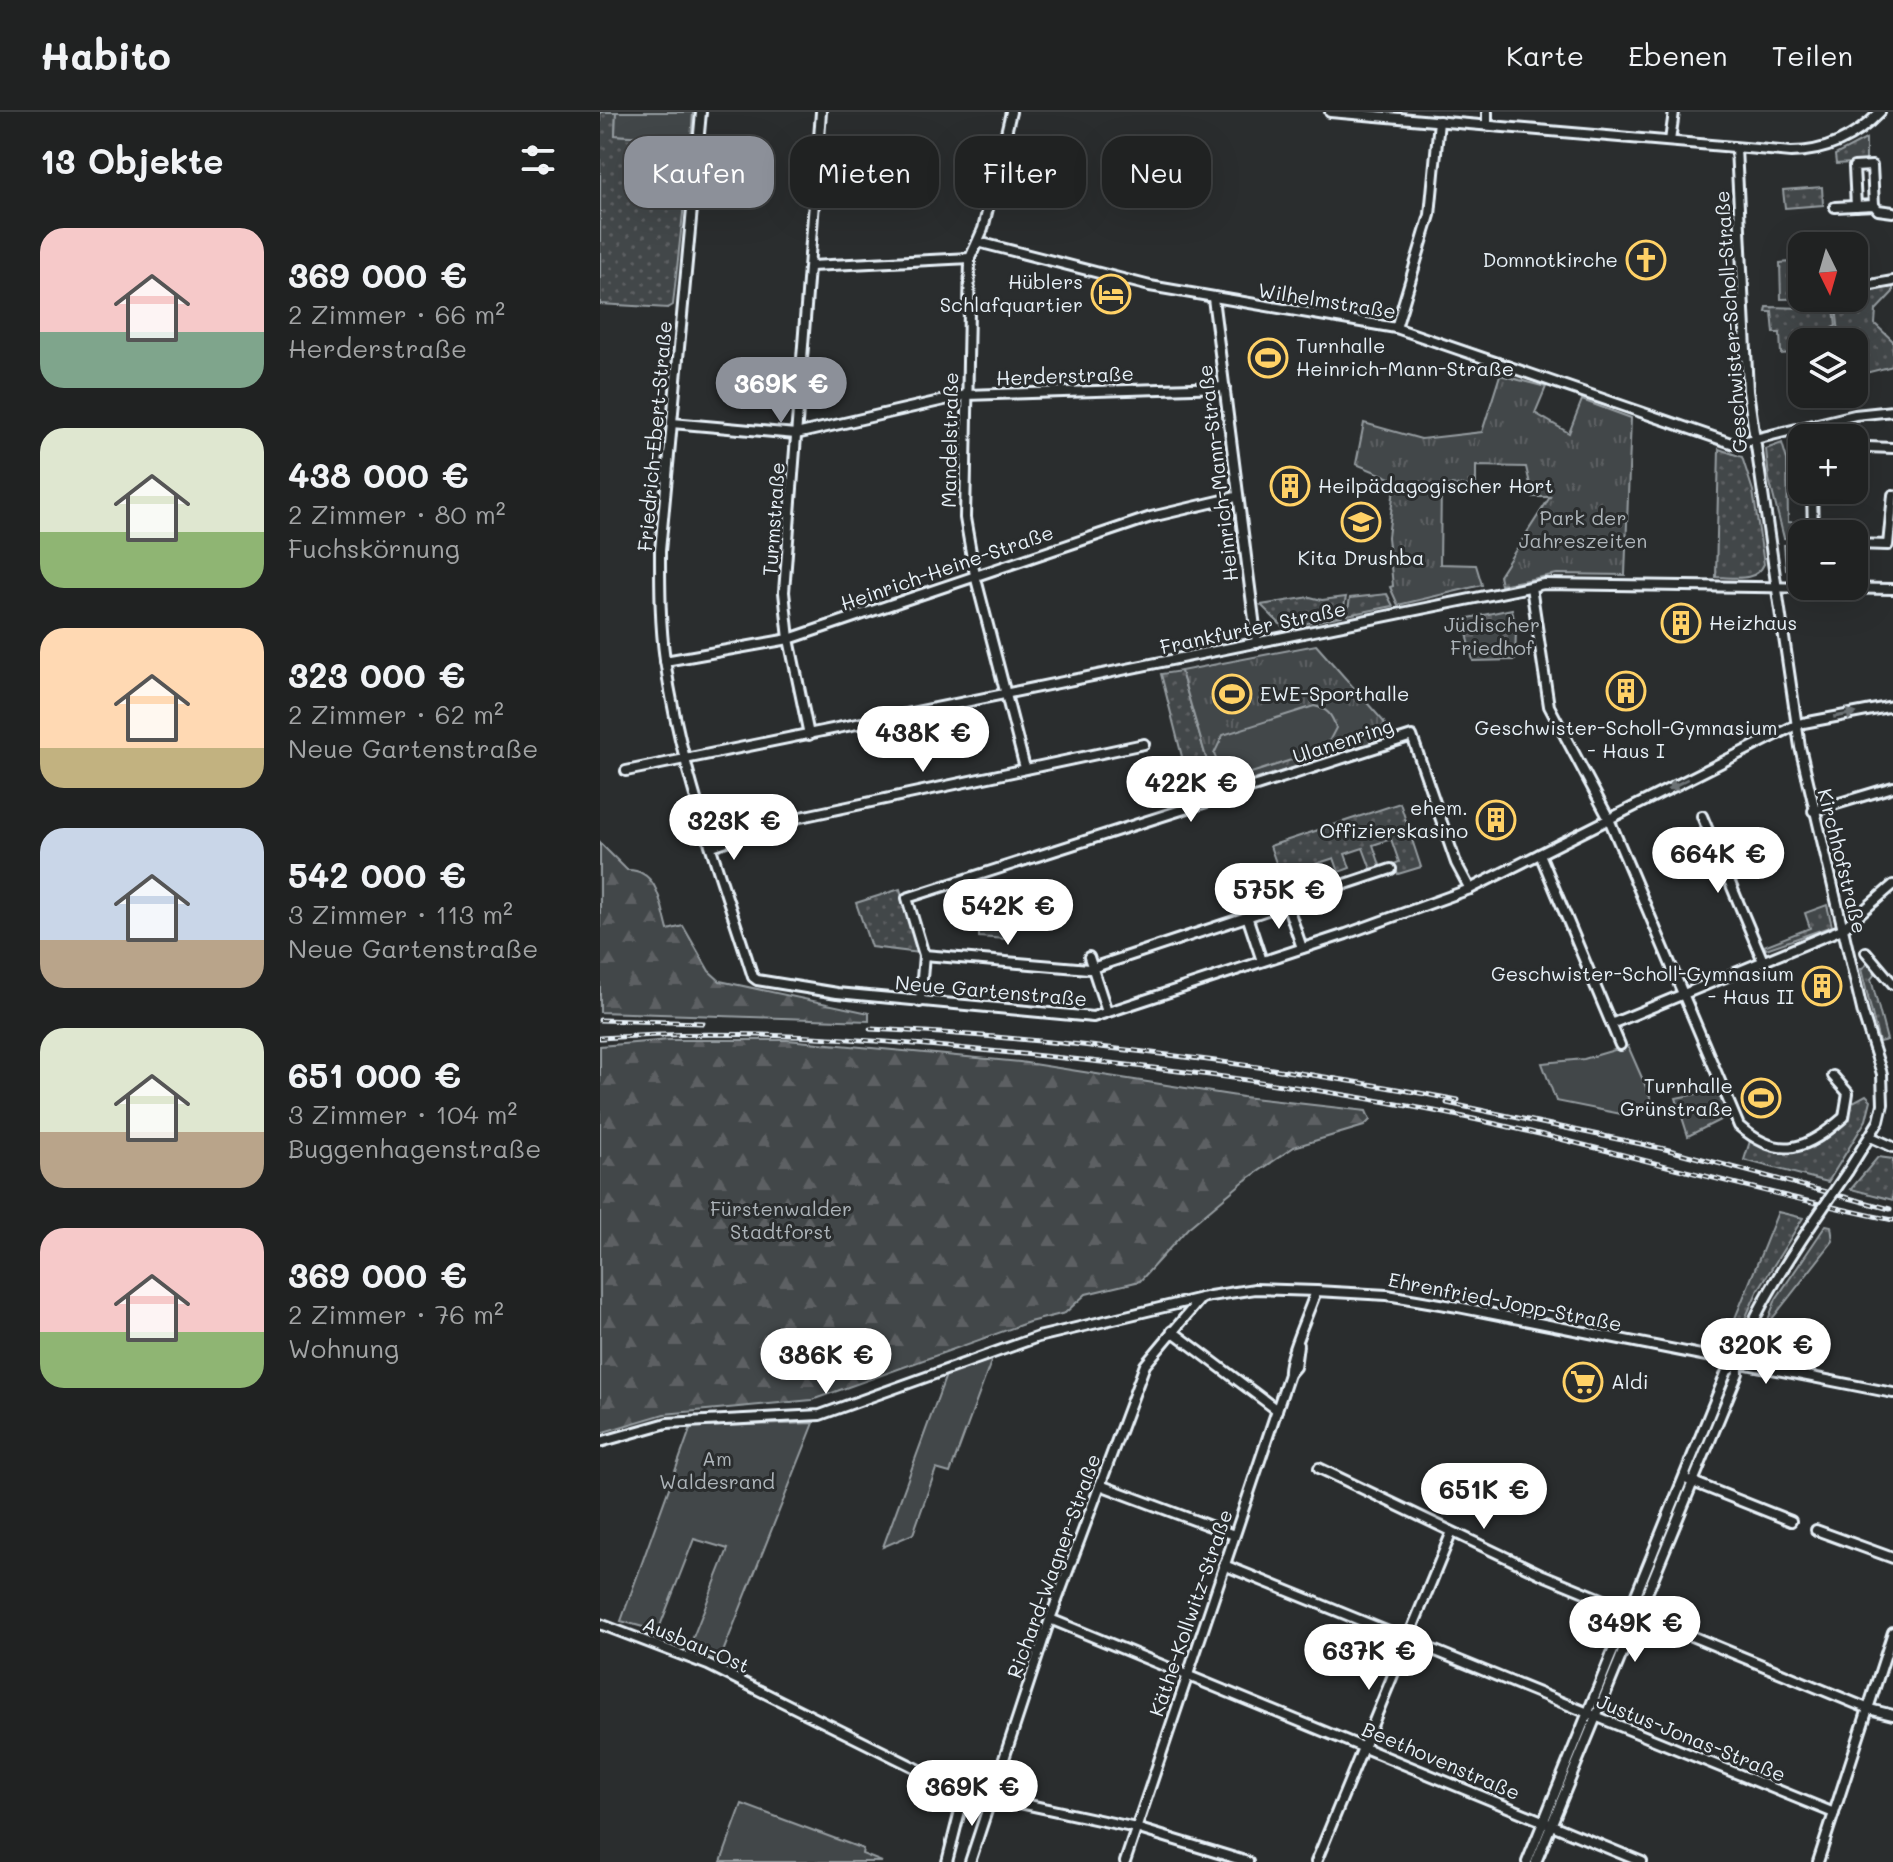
<!DOCTYPE html>
<html lang="de">
<meta charset="utf-8">
<style>
:root{--surface:#202222;--page:#2d2f2f;--text:#f1f3f6;--muted:#a2a4a5;--line:#3d3f40;--accent:#8c9099}
body{margin:0;font-family:Mali,sans-serif;background:var(--page);color:var(--text);height:100vh;display:flex;flex-direction:column;font-size:30px;white-space:nowrap}
*{box-sizing:border-box;margin:0}
p{font-size:26px;color:var(--muted)}
.icon{flex:none;width:44px;height:44px;fill:none;stroke:currentColor;stroke-width:2;stroke-linecap:round;stroke-linejoin:round}
.map{position:relative;flex:1;overflow:hidden}
.details{display:flex;flex-direction:column;background:var(--surface);width:600px}
.details>*{flex:none}
.guide{position:absolute;left:24px;top:24px;width:760px;height:72px;display:flex;gap:16px}
.needle{width:52px;rotate:175deg}
.tools{position:absolute;left:1188px;top:120px;display:grid;gap:16px}
.tools a{display:grid;place-items:center;width:80px;height:80px;border-radius:16px;background:var(--surface);box-shadow:0 8px 32px #0002,0 0 0 2px var(--line);font-size:40px}
.price{position:absolute;translate:-50% -68px;padding:0 18px;border-radius:28px;background:#fff;color:#222;font-size:26px;line-height:52px;filter:drop-shadow(0 2px 4px #0008)}
.price::after{content:'';position:absolute;left:50%;top:48px;width:24px;height:18px;margin-left:-12px;background:inherit;clip-path:polygon(0 0,100% 0,50% 100%)}
.price.active{background:var(--accent);color:#fff}
ul{padding:0;list-style:none}
li{display:flex;align-items:center;gap:24px;height:200px;padding:0 40px}
li span{display:grid;place-items:center;flex:none;width:224px;height:160px;border-radius:24px;color:#555}
li>.icon{margin-inline-start:auto}
span .icon{width:96px;height:96px;fill:#fffc;stroke-width:1}
li b{font-size:34px}
h2{display:flex;justify-content:space-between;align-items:center;height:96px;padding:0 40px;font-size:34px}
.chip{padding:0 28px;border-radius:24px;background:var(--surface);box-shadow:0 8px 32px #0002,0 0 0 2px var(--line);font-size:28px;line-height:72px}
.chip.active{background:var(--accent);color:#fff}
header{display:flex;align-items:center;gap:48px;box-sizing:border-box;height:112px;padding:0 40px;background:var(--surface);border-bottom:2px solid var(--line)}
header strong{font-size:38px}
nav{display:flex;gap:44px;margin-inline-start:auto;font-size:28px}
main{display:flex;flex:1;min-height:0}
.map>svg:first-child{display:block}
</style>
<header>
<strong>Habito</strong>
<nav><a>Karte</a><a>Ebenen</a><a>Teilen</a></nav>
</header>
<main>
<section class="details">
<h2>13 Objekte<svg class="icon" aria-label="filters" viewBox="0 0 24 24"><path d="M4 7h16M4 17h16"/><circle cx="9" cy="7" r="2"/><circle cx="15" cy="17" r="2"/></svg></h2>
<ul>
<li><span style="background:linear-gradient(#f6c9c9 65%,#7fa58c 0)"><svg class="icon" aria-label="home" viewBox="0 0 24 24"><path d="M3 11l9-7 9 7M6 9v11h12V9"/></svg></span><div><b>369 000 €</b><p>2 Zimmer · 66 m²</p><p>Herderstraße</p></div></li>
<li><span style="background:linear-gradient(#dfe7d0 65%,#8fb573 0)"><svg class="icon" aria-label="home" viewBox="0 0 24 24"><path d="M3 11l9-7 9 7M6 9v11h12V9"/></svg></span><div><b>438 000 €</b><p>2 Zimmer · 80 m²</p><p>Fuchskörnung</p></div></li>
<li><span style="background:linear-gradient(#ffd9b3 75%,#c2b280 0)"><svg class="icon" aria-label="home" viewBox="0 0 24 24"><path d="M3 11l9-7 9 7M6 9v11h12V9"/></svg></span><div><b>323 000 €</b><p>2 Zimmer · 62 m²</p><p>Neue Gartenstraße</p></div></li>
<li><span style="background:linear-gradient(#c9d6e8 70%,#b9a48a 0)"><svg class="icon" aria-label="home" viewBox="0 0 24 24"><path d="M3 11l9-7 9 7M6 9v11h12V9"/></svg></span><div><b>542 000 €</b><p>3 Zimmer · 113 m²</p><p>Neue Gartenstraße</p></div></li>
<li><span style="background:linear-gradient(#dfe7d0 65%,#b9a48a 0)"><svg class="icon" aria-label="home" viewBox="0 0 24 24"><path d="M3 11l9-7 9 7M6 9v11h12V9"/></svg></span><div><b>651 000 €</b><p>3 Zimmer · 104 m²</p><p>Buggenhagenstraße</p></div></li>
<li><span style="background:linear-gradient(#f6c9c9 65%,#8fb573 0)"><svg class="icon" aria-label="home" viewBox="0 0 24 24"><path d="M3 11l9-7 9 7M6 9v11h12V9"/></svg></span><div><b>369 000 €</b><p>2 Zimmer · 76 m²</p><p>Wohnung</p></div></li>
</ul>
</section>
<div class="map">
<svg width="1293" height="1750" viewBox="0 0 1293 1750">
<defs>
<pattern id="grass-dots" width="8" height="8" patternUnits="userSpaceOnUse" patternTransform="scale(2)"><rect width="8" height="8" fill="#424648"/><path d="M2 2h.1M6 6h.1" fill="none" stroke="#5d6163" stroke-width="1.8" stroke-linecap="round"/></pattern>
<pattern id="forest-firs" width="22" height="20" patternUnits="userSpaceOnUse" patternTransform="scale(2)"><rect width="22" height="20" fill="#424648"/><path d="M5 1l3.5 6h-7zM16 11l3.5 6h-7z" fill="#5d6163"/></pattern>
<pattern id="cemetery-stones" width="16" height="16" patternUnits="userSpaceOnUse" patternTransform="scale(2)"><rect width="16" height="16" fill="#424648"/><path d="M2 7V4a2 2 0 0 1 4 0v3zM10 15v-3a2 2 0 0 1 4 0v3z" fill="#5d6163"/></pattern>
<pattern id="park-tufts" width="24" height="20" patternUnits="userSpaceOnUse" patternTransform="scale(2)"><rect width="24" height="20" fill="#424648"/><path d="M3 7l-1-3M5 7V3M7 7l1-3M15 17l-1-3M17 17v-4M19 17l1-3" fill="none" stroke="#5d6163"/></pattern>
</defs>
<rect width="100%" height="100%" fill="#2a2d2e"/>
<filter id="ink" filterUnits="userSpaceOnUse"><feTurbulence type="fractalNoise" baseFrequency=".0125" numOctaves="2"/><feDisplacementMap in="SourceGraphic" scale="16" xChannelSelector="R" yChannelSelector="G"/><feConvolveMatrix kernelMatrix="1 2 1 2 8 2 1 2 1" color-interpolation-filters="sRGB"/></filter>
<g filter="url(#ink)">
<g fill="url(#grass-dots)" stroke="#959ca0" stroke-width="2">
<polygon points="0,0 16,0 15,23 91,28 73,193 68,196 0,192"/>
<polygon points="1266,27 1266,50 1236,52 1235,43"/>
<polygon points="1222,75 1223,93 1185,96 1183,78"/>
<polygon points="1202,149 1202,186 1221,186 1181,187 1180,151"/>
<polygon points="1293,174 1293,180 1276,198 1275,212 1293,229 1293,254 1254,264 1254,230 1202,230 1202,240 1181,242 1180,221 1174,221 1172,200 1166,200 1167,195 1203,196 1233,188 1236,214 1232,216 1235,229 1240,229 1235,187 1254,186 1254,181 1272,176 1273,179"/>
<polygon points="1182,331 1187,348 1188,410 1203,411 1202,428 1184,426 1169,367 1166,337"/>
<path d="M1119,337L1142,345L1153,379L1164,452C1156,471 1133,465 1116,465Z"/>
<polygon points="1202,432 1202,465 1186,458 1184,433"/>
<polygon points="787,482 793,494 747,503 750,486"/>
<polygon points="710,485 722,488 746,485 742,504 684,516 661,493"/>
<polygon points="581,559 616,680 593,688 561,562"/>
<polygon points="800,691 821,755 798,762 794,752 799,750 791,727 773,733 781,756 772,760 763,736 745,742 750,756 739,760 734,746 716,752 724,776 689,787 670,734"/>
<polygon points="300,777 320,841 271,835 256,791"/>
<polygon points="1227,793 1232,814 1166,837 1164,834 1210,816 1205,801"/>
<polygon points="1268,852 1275,862 1271,867 1287,928 1279,930 1261,857"/>
<path d="M1266,983L1271,988L1266,1008L1228,1070L1144,1048L1150,1029C1163,1034 1178,1041 1192,1040C1216,1038 1250,1016 1251,991Z"/>
<polygon points="1278,1045 1293,1047 1293,1088 1251,1077"/>
<polygon points="1178,1100 1203,1106 1157,1180 1136,1227 1123,1236"/>
<polygon points="1226,1113 1231,1114 1233,1129 1172,1207 1156,1239 1176,1187"/>
</g>
<g fill="url(#forest-firs)" stroke="#959ca0" stroke-width="2">
<path d="M0,731L27,758C58,757 61,793 68,818L83,814L109,859L120,869L269,901V909L0,900Z"/>
<polygon points="69,928 187,928 420,950 643,985 766,999 770,1008 764,1014 694,1035 643,1070 588,1116 540,1169 486,1182 465,1201 429,1210 212,1288 64,1302 0,1321 0,934"/>
</g>
<polygon fill="url(#cemetery-stones)" stroke="#959ca0" stroke-width="2" points="912,497 916,518 915,548 873,549 864,507"/>
<g fill="url(#park-tufts)" stroke="#959ca0" stroke-width="2">
<polygon points="900,263 946,275 935,301 969,321 982,288 1031,306 1025,463 957,462 901,473 899,464 950,385 933,385 926,355 876,354 876,374 841,373 840,452 876,453 882,473 798,493 790,475 793,474 788,425 795,368 756,352 764,311 821,327 882,320"/>
<polygon points="716,533 784,610 789,625 616,680 581,559"/>
<polygon points="403,805 408,808 407,827 379,825 379,812"/>
</g>
<g fill="#424648" stroke="#959ca0" stroke-width="2">
<polygon points="16,0 93,0 91,28 15,23"/>
<path d="M714,594C728,597 732,603 736,616L725,637L639,665C625,661 619,655 614,642L623,623Z"/>
<polygon points="1028,934 1053,991 1021,1002 956,989 942,951 984,947"/>
<polygon points="1117,978 1128,1004 1088,1024 1076,986"/>
<polygon points="392,1247 350,1361 336,1357 313,1422 283,1435 346,1263"/>
<polygon points="214,1311 119,1550 90,1533 128,1437 94,1427 58,1519 21,1509 91,1315"/>
<polygon points="142,1692 263,1737 262,1742 282,1750 121,1750"/>
</g>
<g fill="none" stroke-linecap="round" stroke-linejoin="round">
<defs>
<g id="minor">
<path d="M101,0L60,439C60,475 60,512 65,548C80,657 120,761 153,865L157,868L237,881L493,905L746,822L870,777L1198,612L1293,594"/>
<polyline points="411,0 383,117 370,146 365,406 375,463 425,656"/>
<path d="M730,0L1191,40C1226,40 1256,25 1280,0"/>
<polyline points="887,13 887,0"/>
<polyline points="1070,29 1074,0"/>
<polyline points="1136,36 1148,279 1200,635 1263,902 1282,962 1283,992 1279,1009 1248,1059"/>
<polyline points="1256,94 1254,55 1272,54 1274,93"/>
<polyline points="1235,95 1274,93 1278,98 1293,100"/>
<polyline points="378,130 550,174 796,216 1134,332 1255,303 1293,299"/>
<polyline points="211,154 370,146"/>
<polyline points="1254,176 1293,169"/>
<polyline points="613,186 657,531"/>
<polyline points="796,216 830,103 839,9"/>
<polyline points="72,311 196,322 366,283 625,275"/>
<polyline points="1254,338 1267,335 1293,336"/>
<polyline points="1212,378 1213,422"/>
<polyline points="1254,432 1288,433 1293,383"/>
<path d="M931,475L949,594L1009,707L1139,1014C1181,1050 1207,1037 1244,1005L1248,981L1233,964"/>
<polyline points="65,549 189,527 551,405 636,385"/>
<polyline points="209,623 189,527 184,480 221,0"/>
<polyline points="26,659 944,472 1293,477"/>
<polyline points="1213,699 1293,675"/>
<polyline points="1102,704 1163,849"/>
<polyline points="112,734 191,707 544,632"/>
<polyline points="940,742 1020,933"/>
<polyline points="687,792 702,836"/>
<polyline points="647,804 662,849"/>
<polyline points="1266,840 1293,872"/>
<polyline points="324,843 489,857 791,757"/>
<polyline points="489,845 507,900"/>
<polyline points="320,890 324,843 307,786 812,624 856,751 870,777"/>
<polyline points="1011,912 1242,817 1293,773"/>
<polyline points="1271,1025 1293,1035"/>
<polyline points="572,1219 677,1298"/>
<polyline points="689,1262 695,1255 698,1233"/>
<polyline points="0,1330 67,1311 220,1303 438,1225 610,1184 655,1177 716,1179 787,1183 858,1195 1293,1281"/>
<polyline points="719,1356 943,1463 1269,1597 1293,1603"/>
<polyline points="1088,1368 1191,1409"/>
<polyline points="500,1373 634,1423"/>
<polyline points="1216,1418 1293,1446"/>
<polyline points="624,1453 1234,1701"/>
<polyline points="450,1507 1042,1750"/>
<polyline points="0,1512 108,1553 340,1668 392,1685 536,1716 648,1750"/>
<polyline points="347,1750 366,1675"/>
<polyline points="370,1750 450,1507 545,1253 601,1186"/>
<path d="M525,1750L689,1262C687,1246 710,1198 716,1179"/>
<polyline points="716,1750 851,1422"/>
<polyline points="927,1750 1127,1259 1137,1252"/>
<path d="M936,1750L1138,1261C1135,1227 1190,1145 1210,1115"/>
<polyline points="1218,1750 1293,1520"/>
</g>
</defs>
<use href="#minor" stroke="#e8f1f8" stroke-width="14"/>
<use href="#minor" stroke="#2a2d2e" stroke-width="8"/>
<defs>
<g id="rail">
<polyline points="0,908 103,911"/>
<path d="M270,917C468,926 664,952 858,988"/>
<path d="M0,926C134,916 268,927 401,940C541,953 681,970 819,996C978,1026 1134,1076 1293,1108"/>
<polyline points="847,991 1065,1037 1290,1097"/>
</g>
</defs>
<use href="#rail" stroke="#e8f1f8" stroke-width="5"/>
<use href="#rail" stroke="#2a2d2e" stroke-width="2" stroke-dasharray="6" stroke-linecap="butt"/>
<defs>
<polyline id="minor-bridge" points="1210,1115 1248,1059"/>
</defs>
<use href="#minor-bridge" stroke="#e8f1f8" stroke-width="14" stroke-linecap="butt"/>
<use href="#minor-bridge" stroke="#2a2d2e" stroke-width="8"/>
</g>
<defs><path id="oneway-solid" d="M-6-.8H1V-3.2L6.5 0L1 3.2V.8H-6Z" transform="scale(2)"/></defs>
<g fill="#6c7275">
<use href="#oneway-solid" transform="translate(1245 603) rotate(-10)"/>
<use href="#oneway-solid" transform="translate(1078 672) rotate(153)"/>
</g>
</g>
<defs>
<symbol id="church-ring" viewBox="-11 -11 22 22"><circle r="9.5" fill="#2a2d2e" stroke="#ffd166" stroke-width="1.5"/><path d="M-1.2-6h2.4v3.5h3.3v2.4h-3.3V6h-2.4V-.1h-3.3v-2.4h3.3Z" fill="#ffd166"/></symbol>
<symbol id="hotel-ring" viewBox="-11 -11 22 22"><circle r="9.5" fill="#2a2d2e" stroke="#ffd166" stroke-width="1.5"/><path d="M-6-4.5h1.5V1H6V5H4.5V3h-9V5H-6ZM-4 0a1.8 1.8 0 1 1 3.6 0ZM.5 0V-2.5h3Q6-2.5 6 0Z" fill="#ffd166"/></symbol>
<symbol id="stadium-ring" viewBox="-11 -11 22 22"><circle r="9.5" fill="#2a2d2e" stroke="#ffd166" stroke-width="1.5"/><path d="M0-5a6.5 5 0 1 0 0 10a6.5 5 0 1 0 0-10ZM-3.5-1.8h7v3.6h-7Z" fill="#ffd166"/></symbol>
<symbol id="building-ring" viewBox="-11 -11 22 22"><circle r="9.5" fill="#2a2d2e" stroke="#ffd166" stroke-width="1.5"/><path d="M-4-6H4V6H1V3H-1V6H-4ZM-2.5-4.3h1.7v1.8h-1.7ZM.8-4.3h1.7v1.8H.8ZM-2.5-1h1.7V.8h-1.7ZM.8-1h1.7V.8H.8Z" fill="#ffd166"/></symbol>
<symbol id="school-ring" viewBox="-11 -11 22 22"><circle r="9.5" fill="#2a2d2e" stroke="#ffd166" stroke-width="1.5"/><path d="M0-5L7-2L0 1L-7-2ZM-4 1L0 2.5L4 1V4Q0 6-4 4Z" fill="#ffd166"/></symbol>
<symbol id="supermarket-ring" viewBox="-11 -11 22 22"><circle r="9.5" fill="#2a2d2e" stroke="#ffd166" stroke-width="1.5"/><path d="M-6-5.5h2.5l.6 2H6L4.5 2H-2.5L-4.4-4H-6ZM-1.5 3.2a1.3 1.3 0 1 0 .1 0ZM3 3.2a1.3 1.3 0 1 0 .1 0Z" fill="#ffd166"/></symbol>
</defs>
<g fill-rule="evenodd">
<use href="#church-ring" x="1024" y="126" width="44" height="44"/>
<use href="#hotel-ring" x="489" y="160" width="44" height="44"/>
<use href="#stadium-ring" x="646" y="224" width="44" height="44"/>
<use href="#building-ring" x="668" y="352" width="44" height="44"/>
<use href="#school-ring" x="739" y="388" width="44" height="44"/>
<use href="#building-ring" x="1059" y="489" width="44" height="44"/>
<use href="#building-ring" x="1004" y="557" width="44" height="44"/>
<use href="#stadium-ring" x="610" y="560" width="44" height="44"/>
<use href="#building-ring" x="874" y="686" width="44" height="44"/>
<use href="#building-ring" x="1200" y="852" width="44" height="44"/>
<use href="#stadium-ring" x="1139" y="964" width="44" height="44"/>
<use href="#supermarket-ring" x="961" y="1248" width="44" height="44"/>
</g>
<g text-anchor="middle" stroke-width="6" stroke-linejoin="round" paint-order="stroke">
<g font-size="20" fill="#e8f1f8" stroke="#2a2d2e" text-anchor="end">
<text x="1018" y="155">Domnotkirche</text>
<text x="483" y="177">Hüblers<tspan x="483" dy="23">Schlafquartier</tspan></text>
<text x="696" y="241" text-anchor="start">Turnhalle<tspan x="696" dy="23">Heinrich-Mann-Straße</tspan></text>
<text x="718" y="381" text-anchor="start">Heilpädagogischer Hort</text>
<text x="761" y="453" text-anchor="middle">Kita Drushba</text>
<text x="1109" y="518" text-anchor="start">Heizhaus</text>
<text x="660" y="589" text-anchor="start">EWE-Sporthalle</text>
<text x="1026" y="623" text-anchor="middle">Geschwister-Scholl-Gymnasium<tspan x="1026" dy="23">- Haus I</tspan></text>
<text x="868" y="703">ehem.<tspan x="868" dy="23">Offizierskasino</tspan></text>
<text x="1194" y="869">Geschwister-Scholl-Gymnasium<tspan x="1194" dy="23">- Haus II</tspan></text>
<text x="1133" y="981">Turnhalle<tspan x="1133" dy="23">Grünstraße</tspan></text>
<text x="1011" y="1277" text-anchor="start">Aldi</text>
</g>
<g font-size="20" fill="#e8f1f8" stroke="#2a2d2e">
<text transform="translate(727 189) rotate(9)" y="7">Wilhelmstraße</text>
<text transform="translate(1131 210) rotate(-94)" y="7">Geschwister-Scholl-Straße</text>
<text transform="translate(465 264) rotate(-2)" y="7">Herderstraße</text>
<text transform="translate(55 324) rotate(-85)" y="7">Friedrich-Ebert-Straße</text>
<text transform="translate(350 328) rotate(-89)" y="7">Mandelstraße</text>
<text transform="translate(618 361) rotate(-97)" y="7">Heinrich-Mann-Straße</text>
<text transform="translate(174 407) rotate(-86)" y="7">Turmstraße</text>
<text transform="translate(347 456) rotate(-19)" y="7">Heinrich-Heine-Straße</text>
<text transform="translate(653 516) rotate(-12)" y="7">Frankfurter Straße</text>
<text transform="translate(743 629) rotate(-18)" y="7">Ulanenring</text>
<text transform="translate(1242 749) rotate(76)" y="7">Kirchhofstraße</text>
<text transform="translate(391 879) rotate(5)" y="7">Neue Gartenstraße</text>
<text transform="translate(905 1190) rotate(11)" y="7">Ehrenfried-Jopp-Straße</text>
<text transform="translate(454 1454) rotate(-70)" y="7">Richard-Wagner-Straße</text>
<text transform="translate(591 1501) rotate(-71)" y="7">Käthe-Kollwitz-Straße</text>
<text transform="translate(96 1533) rotate(23)" y="7">Ausbau-Ost</text>
<text transform="translate(1091 1626) rotate(22)" y="7">Justus-Jonas-Straße</text>
<text transform="translate(841 1649) rotate(23)" y="7">Beethovenstraße</text>
</g>
<g font-size="20" fill="#aeb5ba" stroke="#2a2d2e">
<text x="983" y="413">Park der<tspan x="983" dy="23">Jahreszeiten</tspan></text>
<text x="892" y="520">Jüdischer<tspan x="892" dy="23">Friedhof</tspan></text>
<text x="181" y="1104">Fürstenwalder<tspan x="181" dy="23">Stadtforst</tspan></text>
<text x="117" y="1354">Am<tspan x="117" dy="23">Waldesrand</tspan></text>
</g>
</g>
</svg>
<div class="tools">
<a><svg class="needle" viewBox="-14 -14 28 28"><path d="M0-13l5 13h-10z" fill="#e53935"/><path d="M0 13l5-13h-10z" fill="#a2a4a5"/></svg></a>
<a><svg class="icon" aria-label="layers" viewBox="0 0 24 24"><path d="M12 4l9 5-9 5-9-5zM3 14l9 5 9-5"/></svg></a>
<a>+</a>
<a>−</a>
</div>
<b class="price active" style="left:181px;top:313px">369K €</b>
<b class="price" style="left:323px;top:662px">438K €</b>
<b class="price" style="left:591px;top:712px">422K €</b>
<b class="price" style="left:134px;top:750px">323K €</b>
<b class="price" style="left:1118px;top:783px">664K €</b>
<b class="price" style="left:679px;top:819px">575K €</b>
<b class="price" style="left:408px;top:835px">542K €</b>
<b class="price" style="left:1166px;top:1274px">320K €</b>
<b class="price" style="left:226px;top:1284px">386K €</b>
<b class="price" style="left:884px;top:1419px">651K €</b>
<b class="price" style="left:1035px;top:1552px">349K €</b>
<b class="price" style="left:769px;top:1580px">637K €</b>
<b class="price" style="left:372px;top:1716px">369K €</b>
<div class="guide">
<a class="chip active">Kaufen</a>
<a class="chip">Mieten</a>
<a class="chip">Filter</a>
<a class="chip">Neu</a>
</div>
</div>
</main>
